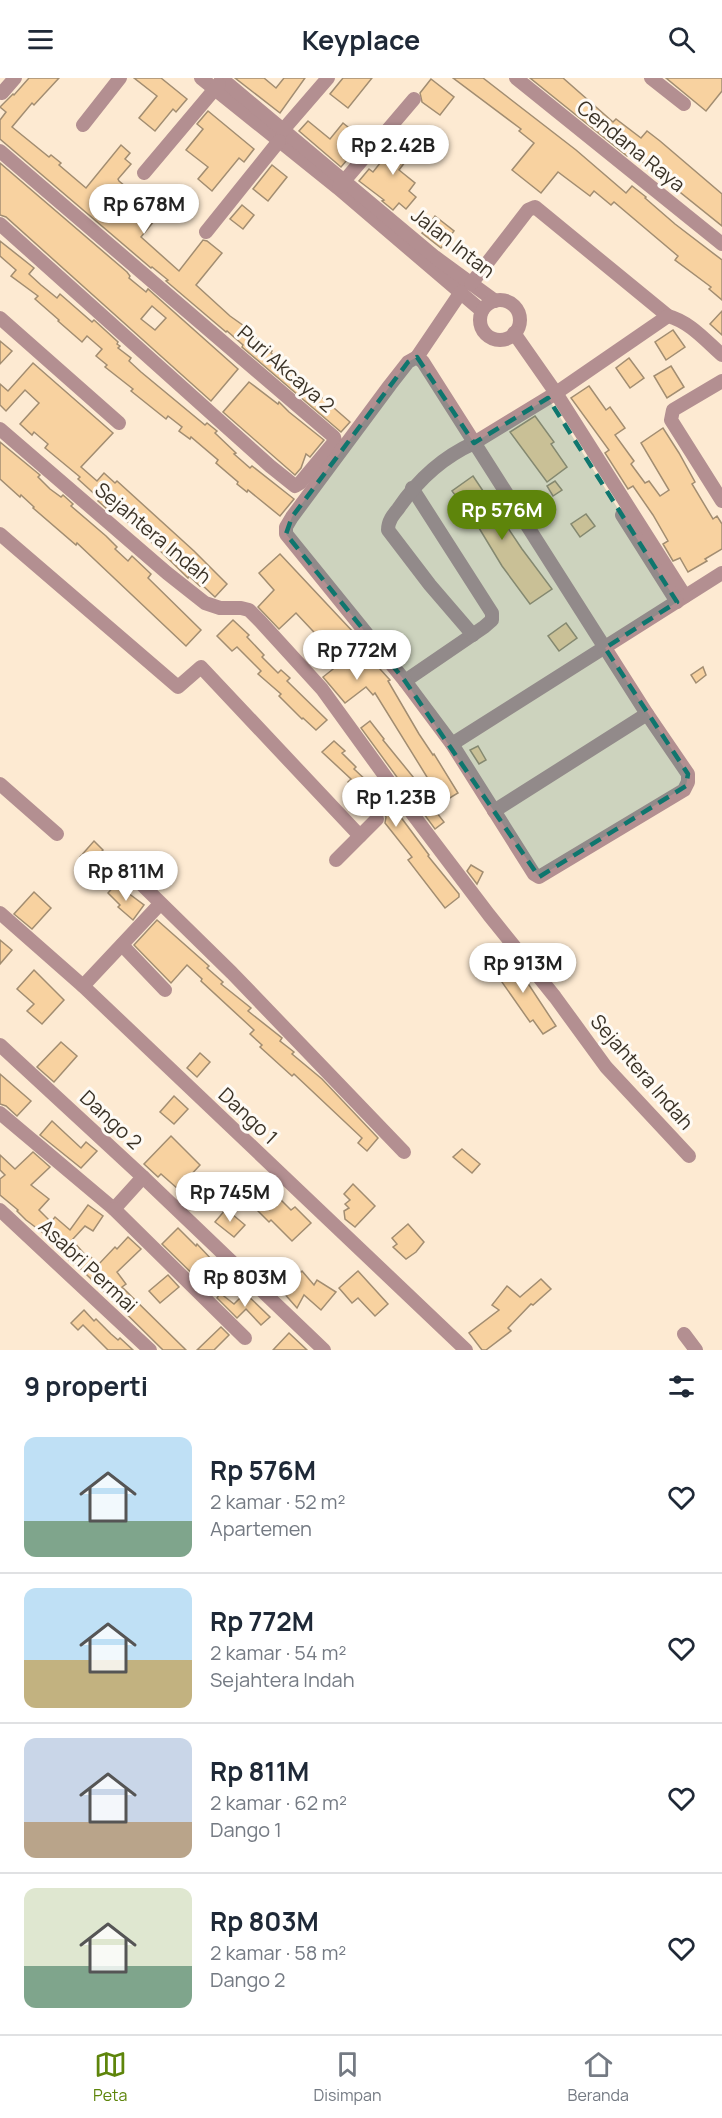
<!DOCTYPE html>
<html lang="id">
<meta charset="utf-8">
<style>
:root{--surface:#fff;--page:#f2f2f3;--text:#1f2937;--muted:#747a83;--line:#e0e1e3;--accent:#5e850b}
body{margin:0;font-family:Manrope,sans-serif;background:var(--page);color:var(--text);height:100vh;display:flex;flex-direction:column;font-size:22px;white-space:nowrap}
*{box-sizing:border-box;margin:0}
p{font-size:20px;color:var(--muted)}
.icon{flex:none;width:33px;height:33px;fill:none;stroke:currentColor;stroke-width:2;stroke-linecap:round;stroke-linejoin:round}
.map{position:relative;height:1272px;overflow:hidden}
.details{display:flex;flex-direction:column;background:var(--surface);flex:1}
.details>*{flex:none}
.price{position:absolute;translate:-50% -51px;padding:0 14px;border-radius:21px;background:#fff;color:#222;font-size:20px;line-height:39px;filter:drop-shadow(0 2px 3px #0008)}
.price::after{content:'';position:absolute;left:50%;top:36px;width:18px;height:14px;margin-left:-9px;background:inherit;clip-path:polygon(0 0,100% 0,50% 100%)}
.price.selected{background:var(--accent);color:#fff}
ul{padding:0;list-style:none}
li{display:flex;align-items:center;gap:18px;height:150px;padding:0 24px}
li+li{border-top:2px solid var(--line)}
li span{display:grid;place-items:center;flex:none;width:168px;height:120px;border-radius:12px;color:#555}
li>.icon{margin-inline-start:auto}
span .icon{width:72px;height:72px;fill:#fffc;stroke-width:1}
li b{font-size:26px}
h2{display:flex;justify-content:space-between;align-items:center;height:72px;padding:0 24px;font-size:26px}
header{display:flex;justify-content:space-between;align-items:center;height:78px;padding:0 24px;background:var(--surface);font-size:27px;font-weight:700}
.dock{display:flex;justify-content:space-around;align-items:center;height:84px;border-top:2px solid var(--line);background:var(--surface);font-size:16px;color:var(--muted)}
.dock a{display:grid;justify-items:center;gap:3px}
.dock .selected{color:var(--accent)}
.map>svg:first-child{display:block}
</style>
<header><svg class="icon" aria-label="menu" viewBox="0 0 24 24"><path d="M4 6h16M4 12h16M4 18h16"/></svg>Keyplace<svg class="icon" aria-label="search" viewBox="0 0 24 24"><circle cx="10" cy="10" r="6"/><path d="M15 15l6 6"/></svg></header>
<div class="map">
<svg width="722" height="1272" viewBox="0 0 722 1272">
<rect width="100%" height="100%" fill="#fdead2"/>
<g fill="#f8d2a0" stroke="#a28d71" stroke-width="1.5" fill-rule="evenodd">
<polygon points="29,0 59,0 34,27 32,25 12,49 49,79 51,77 61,85 59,87 86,110 121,67 130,75 125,81 131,86 118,101 119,103 143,123 151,114 167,127 141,159 179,193 203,162 207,163 222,175 196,207 230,238 251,253 250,255 272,273 271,275 350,344 341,354 242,269 243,267 227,253 226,254 166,203 168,202 152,189 151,190 0,61 0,42 6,34 0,29 13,16 14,17"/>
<polygon points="134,0 161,0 187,21 176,34 173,31 155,53 139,40 157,18"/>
<polygon points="235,0 264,0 276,10 284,0 305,0 280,35"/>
<polygon points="343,0 372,0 348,30 330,16"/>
<polygon points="453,0 483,0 576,72 626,115 632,108 646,119 645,120 675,146 722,182 722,222 709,211 711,209 675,182 678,178 614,124 611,127 594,113 590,118 558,94 541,115 512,92 534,65 519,53 521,51"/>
<polygon points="530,0 563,0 613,44 616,41 641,60 647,53 660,63 722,116 722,148 630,74 627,78"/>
<polygon points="666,0 722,0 722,13 706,33"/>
<polygon points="431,1 454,19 440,37 422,24 420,15"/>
<polygon points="208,33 254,71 244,84 239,80 212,113 198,101 208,89 186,72 203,51 197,46"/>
<polygon points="308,43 330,61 343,45 364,62 341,89 299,53"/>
<polygon points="404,55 418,67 399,92 415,105 409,113 416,119 406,131 399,125 393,132 382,123 384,122 359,103 369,91 373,94"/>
<path d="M0,85L127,194L130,198L129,200L146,214L148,211L238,291L211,323L6,139L0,137ZM152,228L166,240L155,252L141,241Z"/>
<polygon points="272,87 287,99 268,123 253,111"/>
<polygon points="242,127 254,137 243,151 230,141"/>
<polygon points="435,138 454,153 441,170 422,155"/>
<polygon points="0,163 34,190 29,196 41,207 57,220 60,216 92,244 94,242 118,264 117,266 120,268 118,270 131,280 129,283 141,294 205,347 207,345 217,353 215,355 236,375 234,376 250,390 252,388 294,421 280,438 248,412 247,414 237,406 238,404 216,385 218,382 191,359 190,361 179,353 182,349 168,338 166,341 131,313 133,311 105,289 107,287 96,278 102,271 87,258 82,264 58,243 59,242 35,221 38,218 11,198 16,192 0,178"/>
<polygon points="722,233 722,257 710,246"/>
<polygon points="673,252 685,269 666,282 655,264"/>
<polygon points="0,263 12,273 0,286"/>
<polygon points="629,280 644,300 630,310 616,290"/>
<polygon points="33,285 113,355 81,389 97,403 104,395 115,405 117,403 194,473 227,506 215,519 202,507 200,508 189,498 188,500 146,459 109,429 107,431 98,423 100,421 78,401 80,399 45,370 48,366 34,354 32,357 20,346 39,325 25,312 6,333 0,327 0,306 8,313"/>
<polygon points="671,288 684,309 667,320 654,298"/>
<polygon points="249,304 278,326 279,324 289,334 324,362 310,379 306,376 301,390 295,397 223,334"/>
<polygon points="589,308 606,332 610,329 625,350 615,357 634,383 631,386 645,405 649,403 660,418 669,412 641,365 663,350 679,375 695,404 692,406 713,441 717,438 722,446 722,471 705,481 707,483 688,494 680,480 673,483 663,466 668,463 653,437 633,408 628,411 605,375 609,372 571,320"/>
<polygon points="535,338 554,364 551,366 567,389 547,404 510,354"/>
<polygon points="0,364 40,397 38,399 50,411 61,419 63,417 73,426 71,428 106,458 117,469 115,471 128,483 132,478 151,496 148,500 201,552 186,568 77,465 76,467 33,430 34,429 21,417 20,419 0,401"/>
<polygon points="473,398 522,471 552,511 530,526 502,488 476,445 452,413"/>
<polygon points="555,403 562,412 553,418 547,408"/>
<polygon points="586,436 595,448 580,459 571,446"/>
<polygon points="280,476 355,556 382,589 380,591 390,602 388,603 419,656 433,677 434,676 458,715 433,730 444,744 435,751 361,650 370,643 384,661 383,662 418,705 427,699 375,615 373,617 366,609 345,625 323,599 342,584 296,535 279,551 258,529 274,512 259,495"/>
<polygon points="233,542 249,557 247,559 264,577 262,579 278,595 281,592 290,600 287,603 327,642 316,652 303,640 302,641 279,618 281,616 258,596 261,593 237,569 232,573 217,558"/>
<polygon points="566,545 577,560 559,573 548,558"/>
<polygon points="703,589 706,597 696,605 691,597"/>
<polygon points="334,663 345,673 342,675 356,689 354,691 381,716 385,714 401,735 400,738 429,777 428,778 459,816 459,819 445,830 408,782 412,779 385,745 386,739 384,735 375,732 348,704 351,701 322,674"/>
<polygon points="478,668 486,682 479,686 470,672"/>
<polygon points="94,763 103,772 89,787 80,779"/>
<polygon points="471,787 483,794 477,806 467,793"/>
<polygon points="116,806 144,827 133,842 118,829 120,827 108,815"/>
<polygon points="34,814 51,830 32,851 14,836"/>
<polygon points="157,842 209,888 207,890 223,904 221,906 251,930 248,933 282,960 280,963 294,974 292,976 322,1001 378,1060 367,1073 358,1065 362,1060 294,996 292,998 260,969 262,967 250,956 254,952 201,903 202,901 187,887 171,905 134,867"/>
<polygon points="0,862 12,872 0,886"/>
<polygon points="506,877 529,907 556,948 543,956 533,942 530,944 490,887"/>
<polygon points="34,892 64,922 42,946 27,933 34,926 17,911"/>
<polygon points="61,964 77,978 54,1004 37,989"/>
<polygon points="200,975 210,984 197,999 187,990"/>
<polygon points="0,996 31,1023 17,1038 6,1028 0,1026"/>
<polygon points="174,1018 188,1031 174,1046 160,1034"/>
<polygon points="52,1043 81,1070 86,1064 97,1073 81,1090 40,1057"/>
<polygon points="171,1058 200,1087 178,1111 161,1096 158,1099 144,1086"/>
<polygon points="462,1071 480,1086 472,1095 453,1079"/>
<polygon points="33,1074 50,1089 31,1107 49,1121 39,1132 51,1144 55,1139 70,1152 88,1127 103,1138 93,1153 85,1148 72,1162 88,1180 90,1178 98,1187 115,1169 117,1171 128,1159 141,1171 117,1194 126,1206 122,1209 186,1272 163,1272 87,1197 74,1184 73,1186 66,1179 69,1176 58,1169 59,1167 26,1142 17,1133 18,1132 0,1117 0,1101 5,1097 0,1092 0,1077 15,1091"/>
<polygon points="353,1106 375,1128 355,1149 345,1141 344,1133 349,1130 345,1126 350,1122 344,1116"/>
<polygon points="271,1112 291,1132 295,1129 311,1145 292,1163 271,1142 269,1144 254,1129"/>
<polygon points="226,1131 245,1147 234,1159 215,1144"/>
<polygon points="408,1146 424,1164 416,1174 406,1181 393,1169 397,1166 392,1160"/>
<polygon points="178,1150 196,1168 197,1166 214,1184 216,1182 232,1196 214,1217 162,1166"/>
<polygon points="302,1193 314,1207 317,1202 336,1214 321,1232 304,1217 297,1230 282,1213"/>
<polygon points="358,1193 388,1226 375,1238 358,1220 352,1225 339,1210"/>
<polygon points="168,1197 179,1209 160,1225 149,1213"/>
<polygon points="541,1201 551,1211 533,1227 531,1226 508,1250 511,1253 486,1272 482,1272 469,1255 499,1232 492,1227 507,1208 520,1219"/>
<polygon points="220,1215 234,1226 245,1215 270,1239 261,1247 246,1231 237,1240 217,1220"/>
<polygon points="84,1232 94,1243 96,1241 111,1256 118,1262 120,1260 133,1272 108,1272 83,1247 78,1252 71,1245"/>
<polygon points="221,1249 229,1257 214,1272 197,1272"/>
<polygon points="289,1255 307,1272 273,1272"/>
</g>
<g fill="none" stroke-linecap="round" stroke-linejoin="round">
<g stroke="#b38f91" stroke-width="14">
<polyline points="201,0 338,110 482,233"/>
<polyline points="221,0 435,179 495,223"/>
<polyline points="516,0 722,166"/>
<polyline points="651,0 684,26"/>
<polyline points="2,15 15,0"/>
<polyline points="83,47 120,0"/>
<polyline points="283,52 328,0"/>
<polyline points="0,73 334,359 335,363 300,405 295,408 270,388 0,146"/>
<polyline points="144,95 219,6"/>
<polyline points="339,109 414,21"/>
<polyline points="206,154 279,63"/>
<polyline points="471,206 528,132 535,129 668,238"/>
<circle cx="500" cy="242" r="20"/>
<polyline points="0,240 119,345"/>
<polyline points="514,255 556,315 685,518"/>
<polyline points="417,279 461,214"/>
<polyline points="722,303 673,332 671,342 722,423"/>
<polyline points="0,351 167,495 205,525 220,530 241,530 249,532 260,543 322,611 414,738 489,837 555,919 606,989 689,1078"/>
<polyline points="412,410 492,535 492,542 484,549 405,603 452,666 722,495"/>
<polyline points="622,437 677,524"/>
<polyline points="0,456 178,609 201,589 360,758"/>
<path d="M473,557L430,507L388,452C388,443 393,437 398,431C417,403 443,379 474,365L556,315L668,238C690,244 705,262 722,277"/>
<polyline points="405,603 286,456 286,449 292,439 390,307 408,284 417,279 423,284 647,636 688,696 688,704 684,712 539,799 534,796 452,666"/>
<polyline points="0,706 57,756"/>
<polyline points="494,733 647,636"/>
<polyline points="336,782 377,741"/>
<polyline points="130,795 232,895 404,1074"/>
<polyline points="0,835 83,908 466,1272"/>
<polyline points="122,867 165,912"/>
<polyline points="83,908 160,826"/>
<polyline points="0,967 143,1099 324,1272"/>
<polyline points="0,1035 114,1131 143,1099"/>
<polyline points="114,1131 245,1260"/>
<polyline points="0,1132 150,1272"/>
<polyline points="684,1256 696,1272"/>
</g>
</g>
<path fill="#0f766e" fill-opacity="0.2" stroke="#0f766e" stroke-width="4.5" stroke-dasharray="12 8" stroke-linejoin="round" d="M417,279L474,365L548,320L677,524L605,570L688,696L686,708L539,799L405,603L286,456L292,439L408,284Z"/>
<g text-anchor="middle" stroke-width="6" stroke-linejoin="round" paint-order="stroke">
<g font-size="20" fill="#3a3226" stroke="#fefaf4">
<text transform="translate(631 68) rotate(39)" y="7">Cendana Raya</text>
<text transform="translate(453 165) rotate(38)" y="7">Jalan Intan</text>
<text transform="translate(286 291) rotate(41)" y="7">Puri Akcaya 2</text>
<text transform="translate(153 455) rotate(40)" y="7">Sejahtera Indah</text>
<text transform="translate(642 994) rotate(49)" y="7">Sejahtera Indah</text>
<text transform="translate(248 1038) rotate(43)" y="7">Dango 1</text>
<text transform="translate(111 1042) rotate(43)" y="7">Dango 2</text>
<text transform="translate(88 1188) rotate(43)" y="7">Asabri Permai</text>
</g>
</g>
</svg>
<b class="price" style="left:393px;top:98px">Rp 2.42B</b>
<b class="price" style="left:144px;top:157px">Rp 678M</b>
<b class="price selected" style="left:502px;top:463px">Rp 576M</b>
<b class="price" style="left:357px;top:603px">Rp 772M</b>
<b class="price" style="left:396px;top:750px">Rp 1.23B</b>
<b class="price" style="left:126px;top:824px">Rp 811M</b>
<b class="price" style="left:523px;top:916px">Rp 913M</b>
<b class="price" style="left:230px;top:1145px">Rp 745M</b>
<b class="price" style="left:245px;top:1230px">Rp 803M</b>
</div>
<section class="details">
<h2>9 properti<svg class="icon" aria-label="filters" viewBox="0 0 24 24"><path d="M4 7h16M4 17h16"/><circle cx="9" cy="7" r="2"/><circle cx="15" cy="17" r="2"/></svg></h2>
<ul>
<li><span style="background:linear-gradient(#bfe0f5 70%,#7fa58c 0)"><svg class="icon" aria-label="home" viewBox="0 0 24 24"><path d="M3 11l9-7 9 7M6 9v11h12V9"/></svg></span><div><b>Rp 576M</b><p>2 kamar · 52 m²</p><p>Apartemen</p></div><svg class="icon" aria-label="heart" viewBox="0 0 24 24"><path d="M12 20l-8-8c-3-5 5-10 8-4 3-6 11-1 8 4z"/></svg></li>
<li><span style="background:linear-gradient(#bfe0f5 60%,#c2b280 0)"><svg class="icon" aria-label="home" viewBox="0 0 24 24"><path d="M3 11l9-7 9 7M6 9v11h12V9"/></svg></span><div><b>Rp 772M</b><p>2 kamar · 54 m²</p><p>Sejahtera Indah</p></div><svg class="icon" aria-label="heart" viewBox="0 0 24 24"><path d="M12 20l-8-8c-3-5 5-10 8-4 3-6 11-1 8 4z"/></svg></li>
<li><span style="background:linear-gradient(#c9d6e8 70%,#b9a48a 0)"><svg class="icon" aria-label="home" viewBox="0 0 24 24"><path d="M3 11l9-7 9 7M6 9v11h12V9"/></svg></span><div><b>Rp 811M</b><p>2 kamar · 62 m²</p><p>Dango 1</p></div><svg class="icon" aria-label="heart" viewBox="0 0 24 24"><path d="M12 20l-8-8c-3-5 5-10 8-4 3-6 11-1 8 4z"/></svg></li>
<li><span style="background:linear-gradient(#dfe7d0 65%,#7fa58c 0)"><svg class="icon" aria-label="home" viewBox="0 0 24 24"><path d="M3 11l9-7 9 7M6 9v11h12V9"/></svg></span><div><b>Rp 803M</b><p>2 kamar · 58 m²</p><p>Dango 2</p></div><svg class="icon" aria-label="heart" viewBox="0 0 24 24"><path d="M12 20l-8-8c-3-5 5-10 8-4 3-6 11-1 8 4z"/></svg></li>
</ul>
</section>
<nav class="dock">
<a class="selected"><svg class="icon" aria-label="map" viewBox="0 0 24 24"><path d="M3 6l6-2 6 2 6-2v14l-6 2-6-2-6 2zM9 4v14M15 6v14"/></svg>Peta</a>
<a><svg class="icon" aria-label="saved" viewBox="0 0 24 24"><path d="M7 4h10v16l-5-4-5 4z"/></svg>Disimpan</a>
<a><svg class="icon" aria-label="home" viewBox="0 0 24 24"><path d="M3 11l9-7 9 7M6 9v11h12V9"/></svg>Beranda</a>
</nav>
